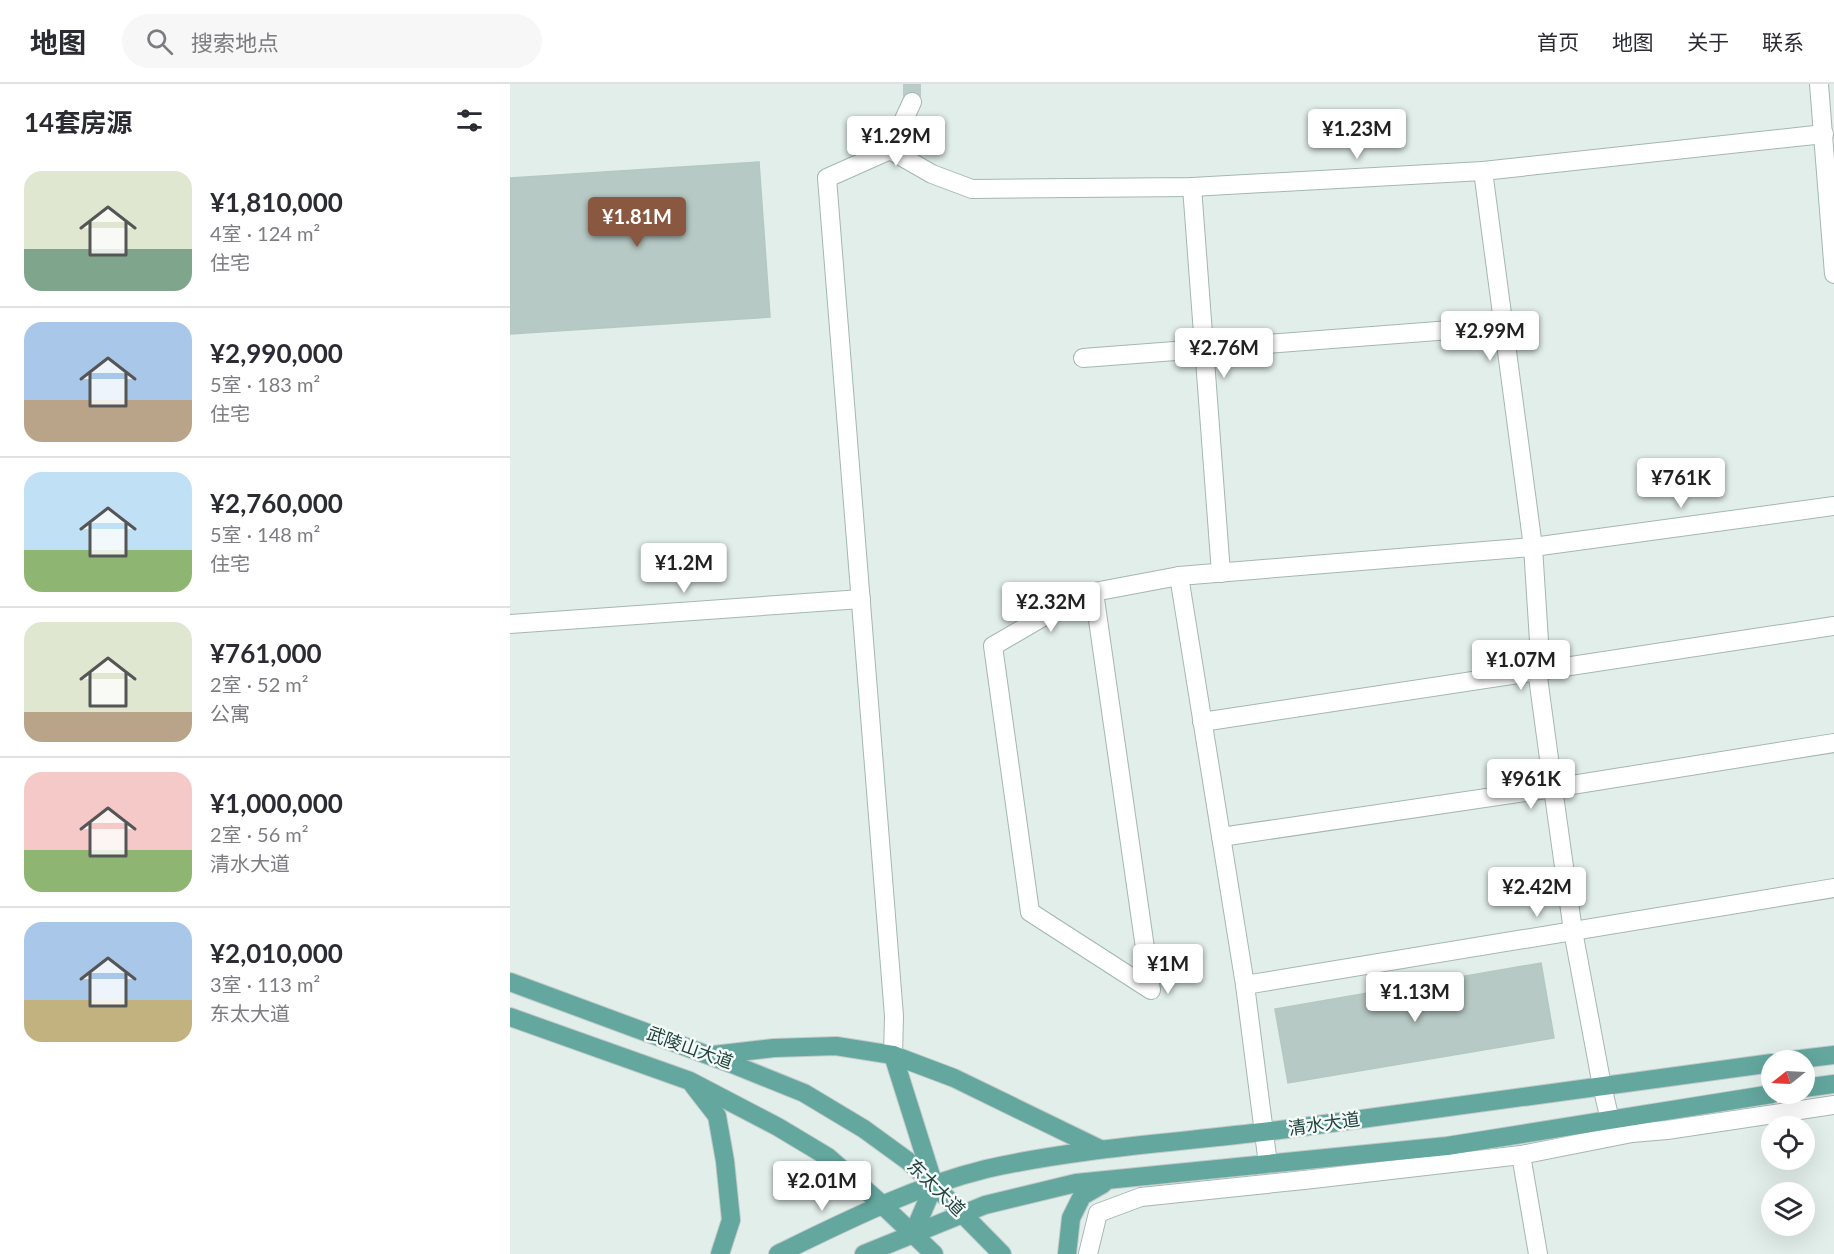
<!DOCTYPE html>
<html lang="zh">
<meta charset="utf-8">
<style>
:root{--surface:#fff;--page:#f7f7f7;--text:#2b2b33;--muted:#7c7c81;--line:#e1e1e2;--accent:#8a5840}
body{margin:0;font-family:Lato,"Noto Sans SC",sans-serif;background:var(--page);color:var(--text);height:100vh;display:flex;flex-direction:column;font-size:22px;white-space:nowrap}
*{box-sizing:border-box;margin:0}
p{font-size:20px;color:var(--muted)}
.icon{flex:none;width:33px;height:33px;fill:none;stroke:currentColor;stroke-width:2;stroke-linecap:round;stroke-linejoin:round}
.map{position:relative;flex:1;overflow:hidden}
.drawer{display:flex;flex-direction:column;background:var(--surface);width:510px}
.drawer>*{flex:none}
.needle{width:39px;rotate:252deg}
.fabs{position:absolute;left:1251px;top:966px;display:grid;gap:12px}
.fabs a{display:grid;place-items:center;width:54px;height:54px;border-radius:50%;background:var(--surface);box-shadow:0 6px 24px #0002;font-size:30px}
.price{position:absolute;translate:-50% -51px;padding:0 14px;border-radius:6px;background:#fff;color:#222;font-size:20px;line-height:39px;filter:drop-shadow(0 2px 3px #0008)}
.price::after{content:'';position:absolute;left:50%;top:36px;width:18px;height:14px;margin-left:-9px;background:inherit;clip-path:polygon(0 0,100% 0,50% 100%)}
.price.selected{background:var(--accent);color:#fff}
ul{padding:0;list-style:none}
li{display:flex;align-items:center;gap:18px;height:150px;padding:0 24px}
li+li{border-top:2px solid var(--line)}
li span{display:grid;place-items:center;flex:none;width:168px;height:120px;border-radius:18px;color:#555}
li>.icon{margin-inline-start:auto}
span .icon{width:72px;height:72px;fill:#fffc;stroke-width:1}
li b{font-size:26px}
h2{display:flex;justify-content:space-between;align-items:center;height:72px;padding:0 24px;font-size:26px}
header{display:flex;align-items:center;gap:36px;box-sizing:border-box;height:84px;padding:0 30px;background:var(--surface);border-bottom:2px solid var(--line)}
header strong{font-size:28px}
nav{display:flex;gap:33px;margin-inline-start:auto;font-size:21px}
.search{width:420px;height:54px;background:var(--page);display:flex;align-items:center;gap:15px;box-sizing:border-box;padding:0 21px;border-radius:33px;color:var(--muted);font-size:22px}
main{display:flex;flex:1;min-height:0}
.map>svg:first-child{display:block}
</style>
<header>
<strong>地图</strong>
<div class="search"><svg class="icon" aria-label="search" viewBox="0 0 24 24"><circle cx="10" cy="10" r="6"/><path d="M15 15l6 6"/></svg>搜索地点</div>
<nav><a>首页</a><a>地图</a><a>关于</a><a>联系</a></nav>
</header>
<main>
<section class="drawer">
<h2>14套房源<svg class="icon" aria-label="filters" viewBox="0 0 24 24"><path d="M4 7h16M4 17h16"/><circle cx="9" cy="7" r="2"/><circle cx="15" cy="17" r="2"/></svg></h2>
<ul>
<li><span style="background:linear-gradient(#dfe7d0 65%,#7fa58c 0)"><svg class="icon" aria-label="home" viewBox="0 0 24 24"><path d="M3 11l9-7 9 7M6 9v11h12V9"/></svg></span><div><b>¥1,810,000</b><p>4室 · 124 m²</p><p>住宅</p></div></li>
<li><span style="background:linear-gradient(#a9c7e8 65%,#b9a48a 0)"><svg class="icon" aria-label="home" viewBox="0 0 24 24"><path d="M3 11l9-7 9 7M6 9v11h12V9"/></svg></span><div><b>¥2,990,000</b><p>5室 · 183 m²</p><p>住宅</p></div></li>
<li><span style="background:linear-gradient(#bfe0f5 65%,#8fb573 0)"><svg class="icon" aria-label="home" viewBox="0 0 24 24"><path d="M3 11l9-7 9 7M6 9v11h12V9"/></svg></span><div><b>¥2,760,000</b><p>5室 · 148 m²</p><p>住宅</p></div></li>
<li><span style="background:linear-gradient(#dfe7d0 75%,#b9a48a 0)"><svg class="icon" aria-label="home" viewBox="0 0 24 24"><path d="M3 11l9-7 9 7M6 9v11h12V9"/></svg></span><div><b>¥761,000</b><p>2室 · 52 m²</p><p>公寓</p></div></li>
<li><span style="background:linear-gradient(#f6c9c9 65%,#8fb573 0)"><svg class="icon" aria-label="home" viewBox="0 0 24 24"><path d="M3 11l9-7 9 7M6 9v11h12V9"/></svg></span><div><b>¥1,000,000</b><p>2室 · 56 m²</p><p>清水大道</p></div></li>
<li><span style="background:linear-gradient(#a9c7e8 65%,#c2b280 0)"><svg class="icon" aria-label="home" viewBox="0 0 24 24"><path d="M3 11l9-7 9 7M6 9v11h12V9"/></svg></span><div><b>¥2,010,000</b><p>3室 · 113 m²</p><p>东太大道</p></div></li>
</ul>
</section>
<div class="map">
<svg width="1324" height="1170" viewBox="0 0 1324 1170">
<rect width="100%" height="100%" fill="#e2eeea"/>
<g fill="#b7c9c4" stroke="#b4c8c2" stroke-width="1.5">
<polygon points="249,78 260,233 0,250 0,94"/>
<polygon points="1031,879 1044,954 778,999 765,925"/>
</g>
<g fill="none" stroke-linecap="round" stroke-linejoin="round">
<polyline stroke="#bbcbc7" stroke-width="18" stroke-dasharray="18 9" stroke-linecap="butt" points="402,0 402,18"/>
<defs>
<g id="minor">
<polyline points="1309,0 1324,190"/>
<polyline points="380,66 422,90 462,105 682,103 973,87 1314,50"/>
<polyline points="973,87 1023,463 1029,557 1027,586 1043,704 1063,847 1092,1002 1100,1036"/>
<polyline points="682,103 711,489"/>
<polyline points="573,274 993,242"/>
<polyline points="584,508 550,523 483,562 520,828 641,906 584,508 669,492"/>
<polyline points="0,540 351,515"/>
<polyline points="692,638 1324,542"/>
<polyline points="711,753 1043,704 1324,659"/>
<polyline points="735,901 1324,804"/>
<polyline points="383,971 384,932 317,94 380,66 402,18"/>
<polyline points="1011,1071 1028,1170"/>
<polyline points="758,1080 735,901 669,492 1023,463 1324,422"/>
<polyline points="578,1170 588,1129 631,1113 794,1096 1011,1071 1122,1049 1157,1046 1324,1021"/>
</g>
<g id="major">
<polyline points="0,898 222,980 294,1009 354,1045 398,1077 424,1101 492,1170"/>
<polyline points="0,933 180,997 268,1043 318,1073 366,1115 424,1170"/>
<polyline points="203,971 264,964 326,962 383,971 444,994 590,1065"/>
<polyline points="383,971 424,1101 403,1150"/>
<polyline points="1282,976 1324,971"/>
<polyline points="183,1001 207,1032 215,1077 221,1136 210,1170"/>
<polyline points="1294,1004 1324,1000"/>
<path d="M268,1170C336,1137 403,1103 476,1085C578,1062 682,1058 785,1044C944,1022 1103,1000 1262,979"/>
<polyline points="354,1170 475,1121 566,1099 937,1062 1262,1010"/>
<polyline points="557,1170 561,1134 572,1112 593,1100"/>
</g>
</defs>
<use href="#minor" stroke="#a4b7b2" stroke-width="20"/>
<use href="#major" stroke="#c1cac8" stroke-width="20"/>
<use href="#minor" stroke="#fff" stroke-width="18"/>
<use href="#major" stroke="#63a79e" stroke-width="18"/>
</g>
<g text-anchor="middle" stroke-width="5" stroke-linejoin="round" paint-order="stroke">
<g font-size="18" fill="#20413c" stroke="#f3faf7">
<text transform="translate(180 964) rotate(20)" y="6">武陵山大道</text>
<text transform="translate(814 1040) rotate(-8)" y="6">清水大道</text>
<text transform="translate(426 1104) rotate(44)" y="6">东太大道</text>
</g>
</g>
</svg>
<div class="fabs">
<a><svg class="needle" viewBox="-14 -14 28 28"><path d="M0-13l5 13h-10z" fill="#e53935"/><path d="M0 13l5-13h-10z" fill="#7c7c81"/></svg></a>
<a><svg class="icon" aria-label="locate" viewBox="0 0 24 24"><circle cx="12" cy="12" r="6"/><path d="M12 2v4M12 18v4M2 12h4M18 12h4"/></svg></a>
<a><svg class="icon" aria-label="layers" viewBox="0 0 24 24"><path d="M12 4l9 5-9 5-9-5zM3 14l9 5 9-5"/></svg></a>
</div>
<b class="price" style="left:847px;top:76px">¥1.23M</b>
<b class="price" style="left:386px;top:83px">¥1.29M</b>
<b class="price selected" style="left:127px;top:164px">¥1.81M</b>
<b class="price" style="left:980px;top:278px">¥2.99M</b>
<b class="price" style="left:714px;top:295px">¥2.76M</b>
<b class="price" style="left:1171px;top:425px">¥761K</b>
<b class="price" style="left:174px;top:510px">¥1.2M</b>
<b class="price" style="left:541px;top:549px">¥2.32M</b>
<b class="price" style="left:1011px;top:607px">¥1.07M</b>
<b class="price" style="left:1021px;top:726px">¥961K</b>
<b class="price" style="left:1027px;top:834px">¥2.42M</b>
<b class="price" style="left:658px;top:911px">¥1M</b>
<b class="price" style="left:905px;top:939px">¥1.13M</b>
<b class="price" style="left:312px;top:1128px">¥2.01M</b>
</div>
</main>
